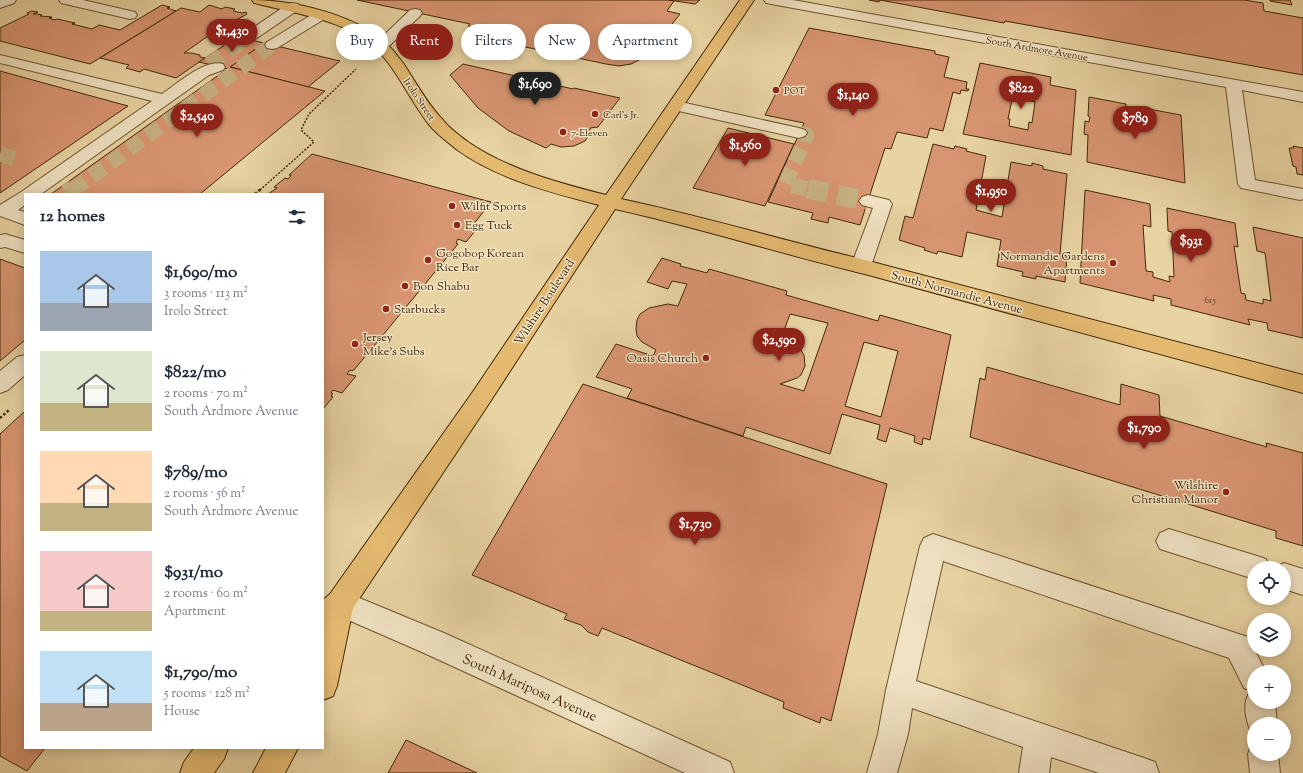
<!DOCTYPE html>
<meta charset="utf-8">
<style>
:root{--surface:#fff;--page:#f2f2f3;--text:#1f2937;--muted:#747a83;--accent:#8f2418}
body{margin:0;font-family:"Sorts Mill Goudy",serif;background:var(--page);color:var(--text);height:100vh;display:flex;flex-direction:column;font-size:15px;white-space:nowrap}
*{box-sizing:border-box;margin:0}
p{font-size:13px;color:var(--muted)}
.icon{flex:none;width:22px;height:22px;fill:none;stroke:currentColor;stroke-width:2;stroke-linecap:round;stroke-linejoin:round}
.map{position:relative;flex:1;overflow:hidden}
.side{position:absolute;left:24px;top:193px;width:300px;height:556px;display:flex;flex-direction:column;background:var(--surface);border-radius:0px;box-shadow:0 2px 10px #0003}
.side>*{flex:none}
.hud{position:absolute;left:336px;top:24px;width:380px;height:36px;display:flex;gap:8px}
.tools{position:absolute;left:1247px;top:561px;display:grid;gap:8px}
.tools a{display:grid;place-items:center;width:44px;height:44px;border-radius:50%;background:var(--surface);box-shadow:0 2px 10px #0003;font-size:20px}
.price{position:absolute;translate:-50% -34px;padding:0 9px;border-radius:14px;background:var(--accent);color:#fff;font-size:13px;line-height:26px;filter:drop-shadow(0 1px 2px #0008)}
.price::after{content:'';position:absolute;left:50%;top:24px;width:12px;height:9px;margin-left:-6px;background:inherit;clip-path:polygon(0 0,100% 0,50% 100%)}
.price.on{background:#222;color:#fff}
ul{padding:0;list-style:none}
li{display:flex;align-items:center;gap:12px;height:100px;padding:0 16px}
li span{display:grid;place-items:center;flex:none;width:112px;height:80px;border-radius:0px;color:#555}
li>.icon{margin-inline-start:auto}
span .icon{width:48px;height:48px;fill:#fffc;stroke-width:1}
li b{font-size:17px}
h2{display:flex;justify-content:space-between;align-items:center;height:48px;padding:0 16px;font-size:17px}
.pill{padding:0 14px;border-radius:18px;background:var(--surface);box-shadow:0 2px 10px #0003;font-size:14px;line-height:36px}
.pill.on{background:var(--accent);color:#fff}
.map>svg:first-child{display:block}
</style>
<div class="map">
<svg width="1303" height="773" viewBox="0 0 1303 773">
<rect width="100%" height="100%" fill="#e8d3a2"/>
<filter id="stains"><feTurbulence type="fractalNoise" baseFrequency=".005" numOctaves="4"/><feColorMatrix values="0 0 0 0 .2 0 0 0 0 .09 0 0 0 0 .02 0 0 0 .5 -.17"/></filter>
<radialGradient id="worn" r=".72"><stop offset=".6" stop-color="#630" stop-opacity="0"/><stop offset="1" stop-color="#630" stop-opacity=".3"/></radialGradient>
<g fill="#d89571" stroke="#422909" fill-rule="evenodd">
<polygon points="357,0 669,0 674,1 667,11 680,14 647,56 631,64 619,66 606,64 464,34 471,27 468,26 470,24"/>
<polygon points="669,0 700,0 695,4"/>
<polygon points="869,0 1244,0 1263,3 1264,11 1303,18 1303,75 1005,21 1004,23 880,0 879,2"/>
<polygon points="1270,0 1290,0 1292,5 1270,1"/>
<polygon points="162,5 170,7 167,8 176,11 90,64 0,41 0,28 29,14 27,13 31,11 38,12 33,14 37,14 42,15 40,16 52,17 49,18 55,20 57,19 75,23 72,24 92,29 99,25 120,30"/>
<polygon points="209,5 222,9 225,7 235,9 233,11 242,13 246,12 247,14 236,20 255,24 230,41 208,36 184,53 192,53 200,55 200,57 205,58 176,78 144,69 140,72 126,68 129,65 100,58 181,8 200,12"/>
<polygon points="809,28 935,51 935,54 949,57 944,77 967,82 966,89 969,89 968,91 961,90 960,94 953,92 943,131 930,128 927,138 897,132 891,149 885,148 860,225 829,217 828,223 811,219 813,213 768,202 804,123 765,115"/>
<polygon points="237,37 264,43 228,69 199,62"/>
<polygon points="264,43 340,61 308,87 230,67"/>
<path d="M980,63L1051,77L1050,85L1076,90L1071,155L963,134ZM1014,89L1032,92L1031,101L1035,102L1032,123L1029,122L1028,130L1009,126L1010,119H1008Z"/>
<polygon points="463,64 573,89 574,88 620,98 598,127 590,128 590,133 585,141 574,146 561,147 551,144 546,148 509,131 478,108 450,75"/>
<polygon points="230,67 325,91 200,194 51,194"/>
<polygon points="0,71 128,106 0,193"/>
<polygon points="1089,97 1126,104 1126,109 1143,112 1143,108 1181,115 1185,183 1087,162 1088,135 1084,134 1085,121 1089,122 1090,117 1088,116"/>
<polygon points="728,128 794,144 765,206 693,188"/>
<polygon points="933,144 954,149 955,146 967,149 966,151 986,156 976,210 1002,217 1011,162 1032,166 1032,163 1043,166 1043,169 1067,174 1060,254 1067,256 1065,282 1036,276 1036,279 1022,276 1023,272 997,266 1001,240 967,232 962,257 938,251 937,254 924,250 925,248 899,240 905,216 913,218"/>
<polygon points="1293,146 1303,148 1303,175 1297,174 1296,167 1293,166 1289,148 1294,148"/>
<polygon points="312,154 491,202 473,225 468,227 476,230 466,242 458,239 456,243 458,244 354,370 349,371 347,374 356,376 342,393 333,390 331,393 333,394 331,396 333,397 323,409 323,194 268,194 277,188 274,187 285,178 288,179 290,177 291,175 289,175"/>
<polygon points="1085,190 1150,204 1151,227 1143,225 1146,271 1153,272 1153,277 1170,282 1169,276 1174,277 1172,232 1168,231 1167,208 1235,223 1238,247 1234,246 1241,293 1245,294 1246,300 1263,304 1263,299 1271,301 1265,253 1257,251 1253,227 1303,238 1303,338 1268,330 1267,323 1248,319 1250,325 1171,305 1171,299 1153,295 1154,301 1080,283"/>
<path d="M662,258L681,264L680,266L696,270L707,273L709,269L787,291L786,295L878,321L880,315L951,335L930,440L923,438L922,445L914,442L915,436L890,428L886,442L877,439L880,425L842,414L830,454L746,427L743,436L627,398L632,389L596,377L616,344L653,356L656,350L642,342L637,336L636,329L637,320L640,314L649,308L668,304L678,306L687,284L672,281L668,289L647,282ZM790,314L828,323L804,391L780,384L797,378L801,375L805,366L804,355L801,350L792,341L782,336ZM864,342L898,351L881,417L845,406Z"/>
<polygon points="0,259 25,268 25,340 0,361"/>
<polygon points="987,367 1120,405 1121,384 1159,395 1160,416 1267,447 1266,443 1303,453 1303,546 1276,538 1276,531 970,437 980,378 985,380"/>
<polygon points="583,384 887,484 831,721 821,717 820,723 783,708 784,702 602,628 598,636 588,632 581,625 564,619 567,614 472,575"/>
<polygon points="25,411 25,748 45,748 27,771 0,756 0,434"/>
<polygon points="406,740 477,773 388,773"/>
</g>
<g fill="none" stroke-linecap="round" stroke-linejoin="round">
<g stroke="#c7b183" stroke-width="15" stroke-dasharray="15 8" stroke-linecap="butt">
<polyline points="209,64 246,39"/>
<polyline points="799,133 807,135 785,184 813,190"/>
<polyline points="0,154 15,159"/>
<polyline points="73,190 272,45"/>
</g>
<g stroke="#c7b183" stroke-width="20" stroke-dasharray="20 10" stroke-linecap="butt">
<polyline points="808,189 868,201"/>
<polyline points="67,194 74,189"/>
</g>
<defs>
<g id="minor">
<polygon points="0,0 16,0 14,3 0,8"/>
<polygon points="59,0 83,0 135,12 137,15 135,18 130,19 61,3"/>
<polygon points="764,0 793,0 1303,92 1303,102 1242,90 1255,180 1303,189 1303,199 1300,200 1241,188 1238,184 1226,87 771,4 766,3"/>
<polygon points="293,3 298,4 300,7 298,10 251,42 246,43 241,42 239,39 241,36 288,4"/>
<polygon points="415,9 420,10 422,13 420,16 386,49 381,50 376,49 374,46 376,43 410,10"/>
<polygon points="321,11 326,12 328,15 326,18 277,48 272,49 267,48 265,45 267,42 316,12"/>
<path d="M0,55L162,94C177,84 204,59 223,64L225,67L223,70L209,75L41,194H25V205L18,210L25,212V225L0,216V205L21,192L152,101L0,63Z"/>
<polygon points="676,101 799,128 805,130 807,133 805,136 799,138 670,109 668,106 670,103"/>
<polygon points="868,195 889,200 892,204 871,266 868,271 861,273 854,271 851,266 873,208 862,205 859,201 862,197"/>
<polygon points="5,234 25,240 25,253 5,247 0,248 0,235"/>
<polygon points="25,355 25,375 8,390 0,393 0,371 17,357"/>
<polygon points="1169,529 1257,556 1266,559 1270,568 1254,568 1254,579 1160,549 1156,541 1160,533"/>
<path d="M933,534L1248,637L1266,672H1254V702H1275L1277,724H1254V736L1252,734C1246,722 1241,702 1251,691L1244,688L1229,658L943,561L916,681L1144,758L1155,762L1159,773H1099L1051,757L1049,773H1019L1023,747L912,708L908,734L897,773H867L878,734L886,690L920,546L924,538Z"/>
<polygon points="1284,563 1303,569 1303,595 1284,589 1284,568 1274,568"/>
<polygon points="340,590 444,633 730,762 734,773 685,773 424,653 330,612 327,603 330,594"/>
<polygon points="1252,743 1254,743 1254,754 1278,754 1280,773 1250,773 1248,754"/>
</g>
<g id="major">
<path d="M252,0C291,0 340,12 374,33C385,39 395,53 403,63C416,82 427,104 443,120C449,128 460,136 468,142C509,170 559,183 606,195L740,0H754L621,199C702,216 781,240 861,259L1303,375V393L861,273C778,253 697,227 615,209L488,405L353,608L337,686L333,696L323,700V600L330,594L472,393L599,205C550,192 497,179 456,149C448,142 438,135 431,127C408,99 395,62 366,40C340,20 286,11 254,3Z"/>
<polygon points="194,748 228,748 224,759 214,773 180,773 184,762"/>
<polygon points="266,748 298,748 285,773 253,773"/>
</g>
</defs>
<use href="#minor" stroke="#6c542f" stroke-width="2"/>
<use href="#major" stroke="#422909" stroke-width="2"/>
<polyline stroke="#422909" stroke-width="1.5" stroke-dasharray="2 1.5" stroke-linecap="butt" points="260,190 314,142 301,130 309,114 356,69"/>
<g stroke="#422909" stroke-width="2.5" stroke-dasharray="2.5 2" stroke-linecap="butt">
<polyline points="255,194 261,189"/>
<polyline points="0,418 9,410"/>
</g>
<use href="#minor" fill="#f0e2c3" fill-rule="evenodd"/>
<use href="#major" fill="#e4ba71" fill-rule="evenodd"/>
</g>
<g fill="#8f2418" stroke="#f0e2c3" stroke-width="1.5">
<circle cx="776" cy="90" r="4"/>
<circle cx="595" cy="114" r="4"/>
<circle cx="563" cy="132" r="4"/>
<circle cx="452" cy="206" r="4"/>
<circle cx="457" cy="225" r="4"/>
<circle cx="428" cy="260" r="4"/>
<circle cx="1113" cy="263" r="4"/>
<circle cx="405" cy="286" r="4"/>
<circle cx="386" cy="309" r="4"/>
<circle cx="355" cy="344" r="4"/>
<circle cx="706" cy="358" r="4"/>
<circle cx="1226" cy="492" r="4"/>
</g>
<g text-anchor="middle" stroke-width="3" stroke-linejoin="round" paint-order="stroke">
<g font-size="10" fill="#422909" stroke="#f0e2c3">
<text transform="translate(1037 48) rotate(10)" y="4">South Ardmore Avenue</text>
<text transform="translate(420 99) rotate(56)" y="4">Irolo Street</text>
</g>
<g font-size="10" fill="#422909" stroke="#f0e2c3" text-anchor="start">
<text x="784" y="94">POT</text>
<text x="603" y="118">Carl's Jr.</text>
<text x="571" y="136">7-Eleven</text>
</g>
<g font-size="10" fill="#684423">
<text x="1210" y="303">615</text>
</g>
<g font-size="12" fill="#422909" stroke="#f0e2c3" text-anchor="start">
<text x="460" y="210">Wilfit Sports</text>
<text x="465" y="229">Egg Tuck</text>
<text x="436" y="257">Gogobop Korean<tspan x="436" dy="14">Rice Bar</tspan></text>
<text x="1105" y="260" text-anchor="end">Normandie Gardens<tspan x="1105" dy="14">Apartments</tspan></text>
<text x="413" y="290">Bon Shabu</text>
<text x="394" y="313">Starbucks</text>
<text x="363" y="341">Jersey<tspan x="363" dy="14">Mike's Subs</tspan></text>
<text x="698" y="362" text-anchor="end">Oasis Church</text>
<text x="1218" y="489" text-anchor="end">Wilshire<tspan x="1218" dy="14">Christian Manor</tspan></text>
</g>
<g font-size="12" fill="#422909" stroke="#f0e2c3">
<text transform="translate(957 292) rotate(15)" y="4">South Normandie Avenue</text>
<text transform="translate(544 302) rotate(-57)" y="4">Wilshire Boulevard</text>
</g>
<g font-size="14" fill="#422909" stroke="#f0e2c3">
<text transform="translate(530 687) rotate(24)" y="5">South Mariposa Avenue</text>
</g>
</g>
<rect width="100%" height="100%" filter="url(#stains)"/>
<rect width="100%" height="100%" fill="url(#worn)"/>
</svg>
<div class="tools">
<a><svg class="icon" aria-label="locate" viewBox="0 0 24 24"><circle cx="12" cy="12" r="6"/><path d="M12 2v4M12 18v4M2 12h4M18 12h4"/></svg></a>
<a><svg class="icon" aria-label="layers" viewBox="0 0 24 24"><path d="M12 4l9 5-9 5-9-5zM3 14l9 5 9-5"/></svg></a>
<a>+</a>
<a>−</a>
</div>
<b class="price" style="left:232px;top:53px">$1,430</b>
<b class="price on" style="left:535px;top:106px">$1,690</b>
<b class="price" style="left:1021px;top:110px">$822</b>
<b class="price" style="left:853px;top:117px">$1,140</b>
<b class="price" style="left:197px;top:138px">$2,540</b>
<b class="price" style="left:1135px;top:140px">$789</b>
<b class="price" style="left:745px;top:167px">$1,560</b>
<b class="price" style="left:991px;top:213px">$1,950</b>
<b class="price" style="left:1191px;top:263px">$931</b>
<b class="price" style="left:779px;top:362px">$2,590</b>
<b class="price" style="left:1144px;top:450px">$1,790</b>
<b class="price" style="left:695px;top:546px">$1,730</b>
<div class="hud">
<a class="pill">Buy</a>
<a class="pill on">Rent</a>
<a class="pill">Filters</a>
<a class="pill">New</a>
<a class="pill">Apartment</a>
</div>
<section class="side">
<h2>12 homes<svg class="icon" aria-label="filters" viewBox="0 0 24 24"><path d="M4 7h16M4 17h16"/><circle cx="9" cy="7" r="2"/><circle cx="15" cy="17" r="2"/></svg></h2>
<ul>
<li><span style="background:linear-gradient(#a9c7e8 65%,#9aa5b1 0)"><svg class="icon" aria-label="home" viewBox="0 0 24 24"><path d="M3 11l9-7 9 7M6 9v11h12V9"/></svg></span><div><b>$1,690/mo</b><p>3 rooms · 113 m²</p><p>Irolo Street</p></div></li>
<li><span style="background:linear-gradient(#dfe7d0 65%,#c2b280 0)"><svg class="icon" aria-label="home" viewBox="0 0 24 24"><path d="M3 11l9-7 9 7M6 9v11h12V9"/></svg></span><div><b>$822/mo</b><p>2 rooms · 70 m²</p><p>South Ardmore Avenue</p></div></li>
<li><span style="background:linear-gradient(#ffd9b3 65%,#c2b280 0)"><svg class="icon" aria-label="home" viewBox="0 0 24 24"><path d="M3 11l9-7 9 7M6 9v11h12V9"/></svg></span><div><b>$789/mo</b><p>2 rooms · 56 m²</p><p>South Ardmore Avenue</p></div></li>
<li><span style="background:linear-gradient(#f6c9c9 75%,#c2b280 0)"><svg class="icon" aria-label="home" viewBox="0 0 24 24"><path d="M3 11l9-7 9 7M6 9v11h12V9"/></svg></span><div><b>$931/mo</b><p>2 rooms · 60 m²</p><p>Apartment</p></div></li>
<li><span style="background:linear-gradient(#bfe0f5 65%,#b9a48a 0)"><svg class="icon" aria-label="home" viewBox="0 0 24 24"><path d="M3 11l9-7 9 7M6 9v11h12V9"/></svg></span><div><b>$1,790/mo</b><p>5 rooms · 128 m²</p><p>House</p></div></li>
</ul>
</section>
</div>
